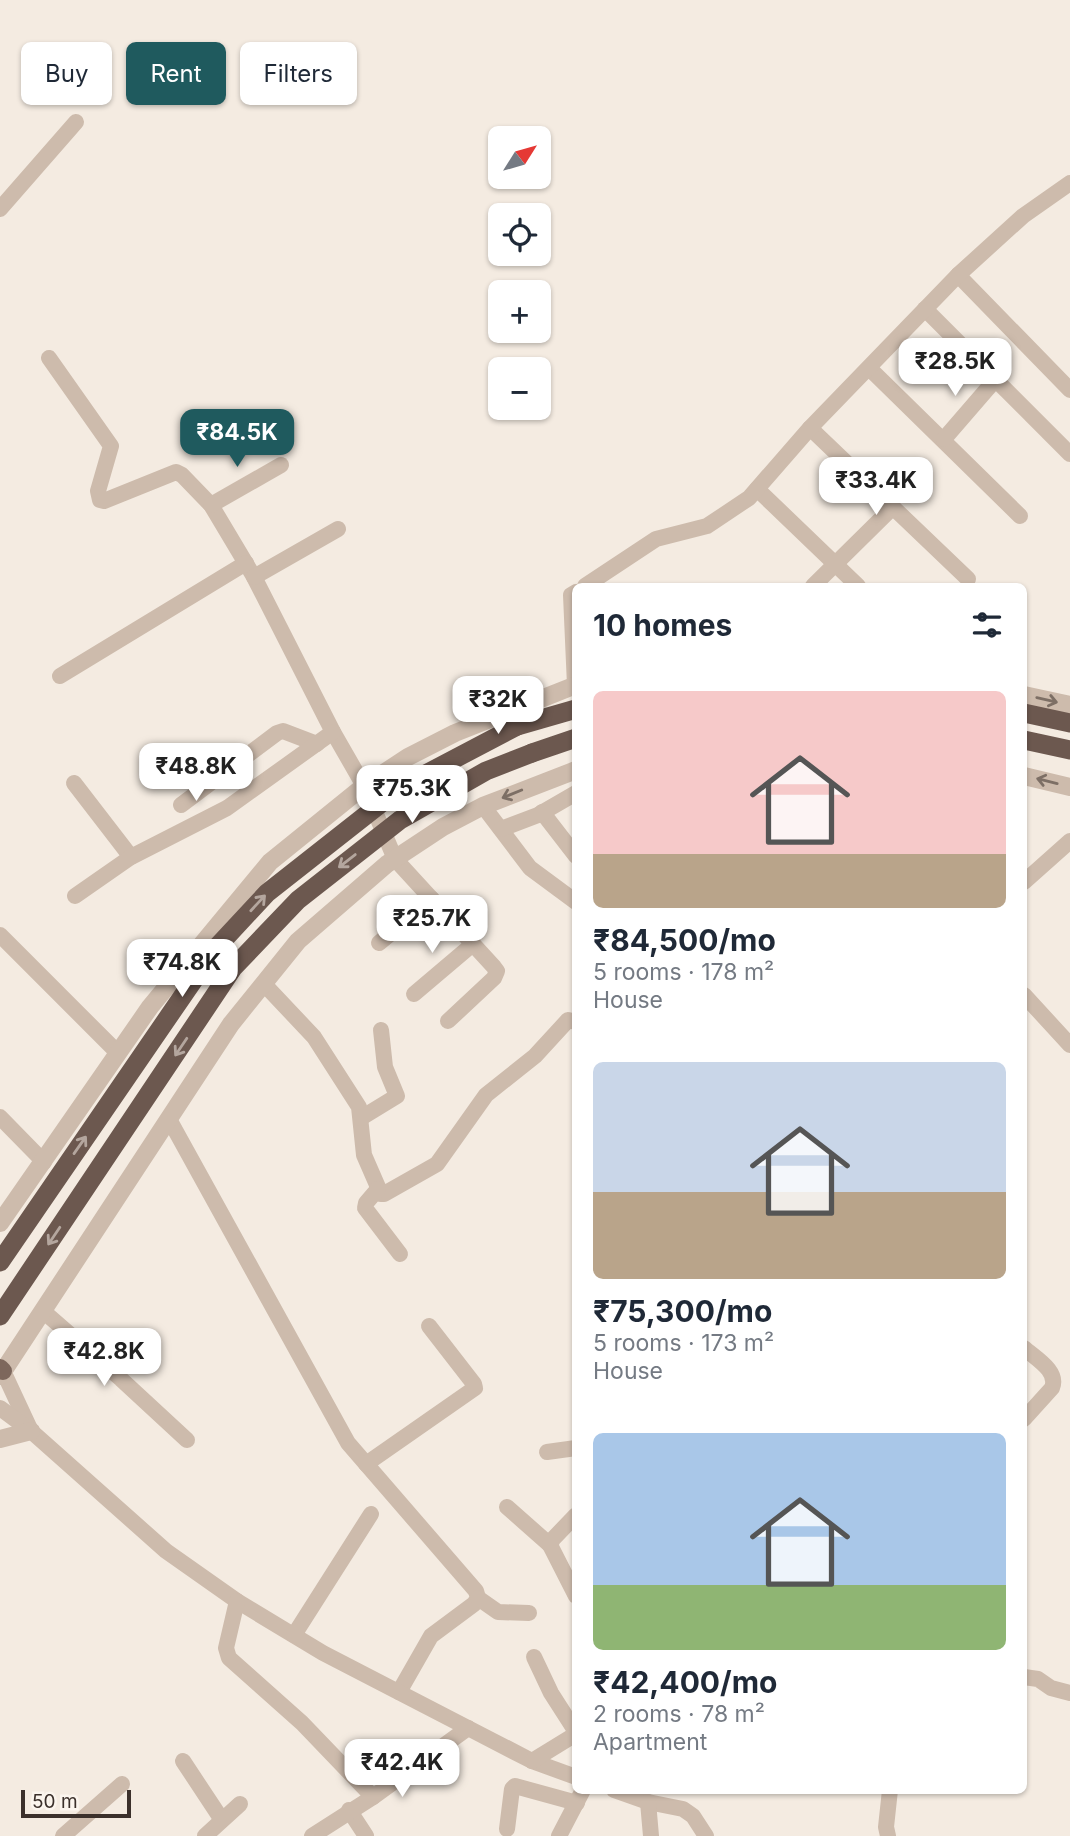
<!DOCTYPE html>
<meta charset="utf-8">
<style>
:root{--surface:#fff;--page:#f6f6f7;--text:#1f2937;--muted:#747a83;--accent:#1f5a5e}
body{margin:0;font-family:Inter,sans-serif;background:var(--page);color:var(--text);height:100vh;display:flex;flex-direction:column;font-size:26px;white-space:nowrap}
*{box-sizing:border-box;margin:0}
p{font-size:23px;color:var(--muted)}
.icon{flex:none;width:38px;height:38px;fill:none;stroke:currentColor;stroke-width:2;stroke-linecap:round;stroke-linejoin:round}
.map{position:relative;flex:1;overflow:hidden}
.drawer{position:absolute;left:572px;top:583px;width:455px;height:1211px;display:flex;flex-direction:column;background:var(--surface);border-radius:10px;box-shadow:0 2px 5px #0004}
.drawer>*{flex:none}
.hud{position:absolute;left:21px;top:42px;width:446px;height:63px;display:flex;gap:14px}
.needle{width:46px;rotate:53deg}
.tools{position:absolute;left:488px;top:126px;display:grid;gap:14px}
.tools a{display:grid;place-items:center;width:63px;height:63px;border-radius:10px;background:var(--surface);box-shadow:0 2px 5px #0004;font-size:35px}
.scale{position:absolute;left:21px;bottom:18px;width:110px;box-sizing:border-box;padding-left:7px;border:4px solid #3b302b;border-top:0;font-size:19px;line-height:24px;white-space:nowrap;color:#3b302b;-webkit-text-stroke:5px #fbf5ee;paint-order:stroke}
.price{position:absolute;translate:-50% -60px;padding:0 16px;border-radius:14px;background:#fff;color:#222;font-size:23px;line-height:46px;filter:drop-shadow(0 2px 4px #0008)}
.price::after{content:'';position:absolute;left:50%;top:42px;width:21px;height:16px;margin-left:-10px;background:inherit;clip-path:polygon(0 0,100% 0,50% 100%)}
.price.on{background:var(--accent);color:#fff}
ul{padding:0;list-style:none}
li{display:grid;align-content:center;gap:14px;height:371px;padding:0 21px}
li span{display:grid;place-items:center;height:217px;border-radius:10px;color:#555}
li>.icon{margin-inline-start:auto}
span .icon{width:126px;height:126px;fill:#fffc;stroke-width:1}
li b{font-size:30px}
h2{display:flex;justify-content:space-between;align-items:center;height:84px;padding:0 21px;font-size:30px}
.tag{padding:0 24px;border-radius:10px;background:var(--surface);box-shadow:0 2px 5px #0004;font-size:24px;line-height:63px}
.tag.on{background:var(--accent);color:#fff}
.map>svg:first-child{display:block}
</style>
<div class="map">
<svg width="1070" height="1836" viewBox="0 0 1070 1836">
<rect width="100%" height="100%" fill="#f4ebe1"/>
<g fill="none" stroke-linecap="round" stroke-linejoin="round">
<g stroke="#cdbbac" stroke-width="16">
<polyline points="0,209 76,122"/>
<polyline points="958,275 1070,390"/>
<polyline points="925,309 1070,454"/>
<polyline points="49,358 111,446 98,491 100,500 104,501 176,472 182,475 211,505 254,577 333,732 364,786 395,859 494,967 497,971 494,978 448,1021"/>
<polyline points="869,368 1020,516"/>
<polyline points="810,428 968,579"/>
<polyline points="944,439 995,380"/>
<polyline points="757,489 858,586"/>
<polyline points="211,505 281,465"/>
<polyline points="254,577 338,529"/>
<polyline points="585,586 656,539 707,526 749,498 810,428 958,275 1023,216 1070,183"/>
<polyline points="813,586 892,508"/>
<polyline points="60,676 246,563"/>
<polyline points="575,686 571,595 576,592"/>
<polyline points="74,783 131,857"/>
<polyline points="181,805 277,733 283,731 317,744"/>
<polyline points="483,806 530,868 576,902"/>
<polyline points="542,812 576,856"/>
<polyline points="501,829 538,815 576,793"/>
<polyline points="1024,882 1070,841"/>
<polyline points="75,896 131,857 227,808 333,732"/>
<polyline points="0,935 118,1053"/>
<polyline points="379,943 432,899"/>
<polyline points="264,984 314,1037 359,1107 364,1155 381,1194 384,1194 437,1164 486,1095 535,1056 568,1020 576,1022"/>
<polyline points="414,994 473,944"/>
<polyline points="1024,995 1070,1045"/>
<polyline points="0,1117 44,1162"/>
<polyline points="361,1118 397,1096 385,1067 381,1030"/>
<polyline points="169,1119 348,1443 476,1591 478,1598 474,1604 431,1636 399,1692"/>
<polyline points="378,1189 366,1203 365,1208 400,1254"/>
<polyline points="43,1311 121,1379 187,1440"/>
<path d="M1024,1348C1035,1358 1059,1371 1052,1388L1024,1419"/>
<polyline points="3,1371 30,1429"/>
<polyline points="0,1408 31,1431 166,1551 237,1601 323,1653 468,1728 532,1761 576,1777"/>
<polyline points="547,1452 576,1448"/>
<polyline points="366,1464 475,1388 474,1384 429,1326"/>
<polyline points="507,1507 550,1545"/>
<polyline points="576,1515 553,1539 550,1545 576,1596"/>
<polyline points="478,1598 498,1612 529,1613"/>
<polyline points="237,1601 226,1648 229,1658 302,1723 373,1797"/>
<polyline points="294,1635 371,1514"/>
<polyline points="534,1657 551,1693 576,1732"/>
<polyline points="1024,1677 1038,1679 1051,1688 1070,1693"/>
<polyline points="183,1761 222,1820"/>
<polyline points="532,1761 576,1734"/>
<polyline points="614,1790 648,1802 683,1809 693,1816 706,1836"/>
<polyline points="648,1802 651,1836"/>
<polyline points="349,1810 366,1836"/>
<polyline points="507,1829 512,1789 515,1786 577,1803"/>
<polyline points="63,1836 122,1784"/>
<polyline points="205,1836 240,1804"/>
<polyline points="312,1836 373,1797 468,1728"/>
<polyline points="559,1836 583,1790"/>
<polyline points="888,1836 886,1827 890,1790"/>
</g>
<g stroke="#cdbbac" stroke-width="18">
<polyline points="1024,695 1070,705"/>
<polyline points="1024,776 1070,787"/>
<polyline points="0,1223 150,1007 270,862 364,786 408,757 455,733 576,685"/>
<polyline points="0,1376 231,1024 298,941 387,864 443,827 483,806 576,770"/>
<polyline points="0,1439 31,1431"/>
</g>
<polyline stroke="#7d675c" stroke-width="18" points="0,1368 3,1371"/>
<g stroke="#6c584f" stroke-width="19">
<polyline points="1024,713 1070,723"/>
<polyline points="517,726 576,709"/>
<polyline points="1024,740 1070,750"/>
<polyline points="532,753 576,738"/>
</g>
<g stroke="#6c584f" stroke-width="19">
<polyline points="0,1262 215,949 267,893 403,786 517,726"/>
<polyline points="0,1316 233,968 298,900 400,820 486,771 532,753"/>
</g>
</g>
<defs><path id="oneway-shaft" d="M-6 0H5M1.5-3L5.5 0L1.5 3" fill="none" stroke-width="1.6" stroke-linecap="round" stroke-linejoin="round" transform="scale(1.75)"/></defs>
<g stroke="#7d6f65">
<use href="#oneway-shaft" transform="translate(1047 700) rotate(13)"/>
<use href="#oneway-shaft" transform="translate(1047 781) rotate(-166)"/>
<use href="#oneway-shaft" transform="translate(512 794) rotate(158)"/>
</g>
<g stroke="#b4a69e">
<use href="#oneway-shaft" transform="translate(347 861) rotate(142)"/>
<use href="#oneway-shaft" transform="translate(258 903) rotate(-47)"/>
<use href="#oneway-shaft" transform="translate(181 1047) rotate(124)"/>
<use href="#oneway-shaft" transform="translate(80 1145) rotate(-55)"/>
<use href="#oneway-shaft" transform="translate(54 1236) rotate(124)"/>
</g>
</svg>
<div class="tools">
<a><svg class="needle" viewBox="-14 -14 28 28"><path d="M0-13l5 13h-10z" fill="#e53935"/><path d="M0 13l5-13h-10z" fill="#747a83"/></svg></a>
<a><svg class="icon" aria-label="locate" viewBox="0 0 24 24"><circle cx="12" cy="12" r="6"/><path d="M12 2v4M12 18v4M2 12h4M18 12h4"/></svg></a>
<a>+</a>
<a>−</a>
</div>
<div class="scale">50 m</div>
<b class="price" style="left:955px;top:398px">₹28.5K</b>
<b class="price on" style="left:237px;top:469px">₹84.5K</b>
<b class="price" style="left:876px;top:517px">₹33.4K</b>
<b class="price" style="left:498px;top:736px">₹32K</b>
<b class="price" style="left:196px;top:803px">₹48.8K</b>
<b class="price" style="left:412px;top:825px">₹75.3K</b>
<b class="price" style="left:432px;top:955px">₹25.7K</b>
<b class="price" style="left:182px;top:999px">₹74.8K</b>
<b class="price" style="left:104px;top:1388px">₹42.8K</b>
<b class="price" style="left:402px;top:1799px">₹42.4K</b>
<div class="hud">
<a class="tag">Buy</a>
<a class="tag on">Rent</a>
<a class="tag">Filters</a>
</div>
<section class="drawer">
<h2>10 homes<svg class="icon" aria-label="filters" viewBox="0 0 24 24"><path d="M4 7h16M4 17h16"/><circle cx="9" cy="7" r="2"/><circle cx="15" cy="17" r="2"/></svg></h2>
<ul>
<li><span style="background:linear-gradient(#f6c9c9 75%,#b9a48a 0)"><svg class="icon" aria-label="home" viewBox="0 0 24 24"><path d="M3 11l9-7 9 7M6 9v11h12V9"/></svg></span><div><b>₹84,500/mo</b><p>5 rooms · 178 m²</p><p>House</p></div></li>
<li><span style="background:linear-gradient(#c9d6e8 60%,#b9a48a 0)"><svg class="icon" aria-label="home" viewBox="0 0 24 24"><path d="M3 11l9-7 9 7M6 9v11h12V9"/></svg></span><div><b>₹75,300/mo</b><p>5 rooms · 173 m²</p><p>House</p></div></li>
<li><span style="background:linear-gradient(#a9c7e8 70%,#8fb573 0)"><svg class="icon" aria-label="home" viewBox="0 0 24 24"><path d="M3 11l9-7 9 7M6 9v11h12V9"/></svg></span><div><b>₹42,400/mo</b><p>2 rooms · 78 m²</p><p>Apartment</p></div></li>
</ul>
</section>
</div>
